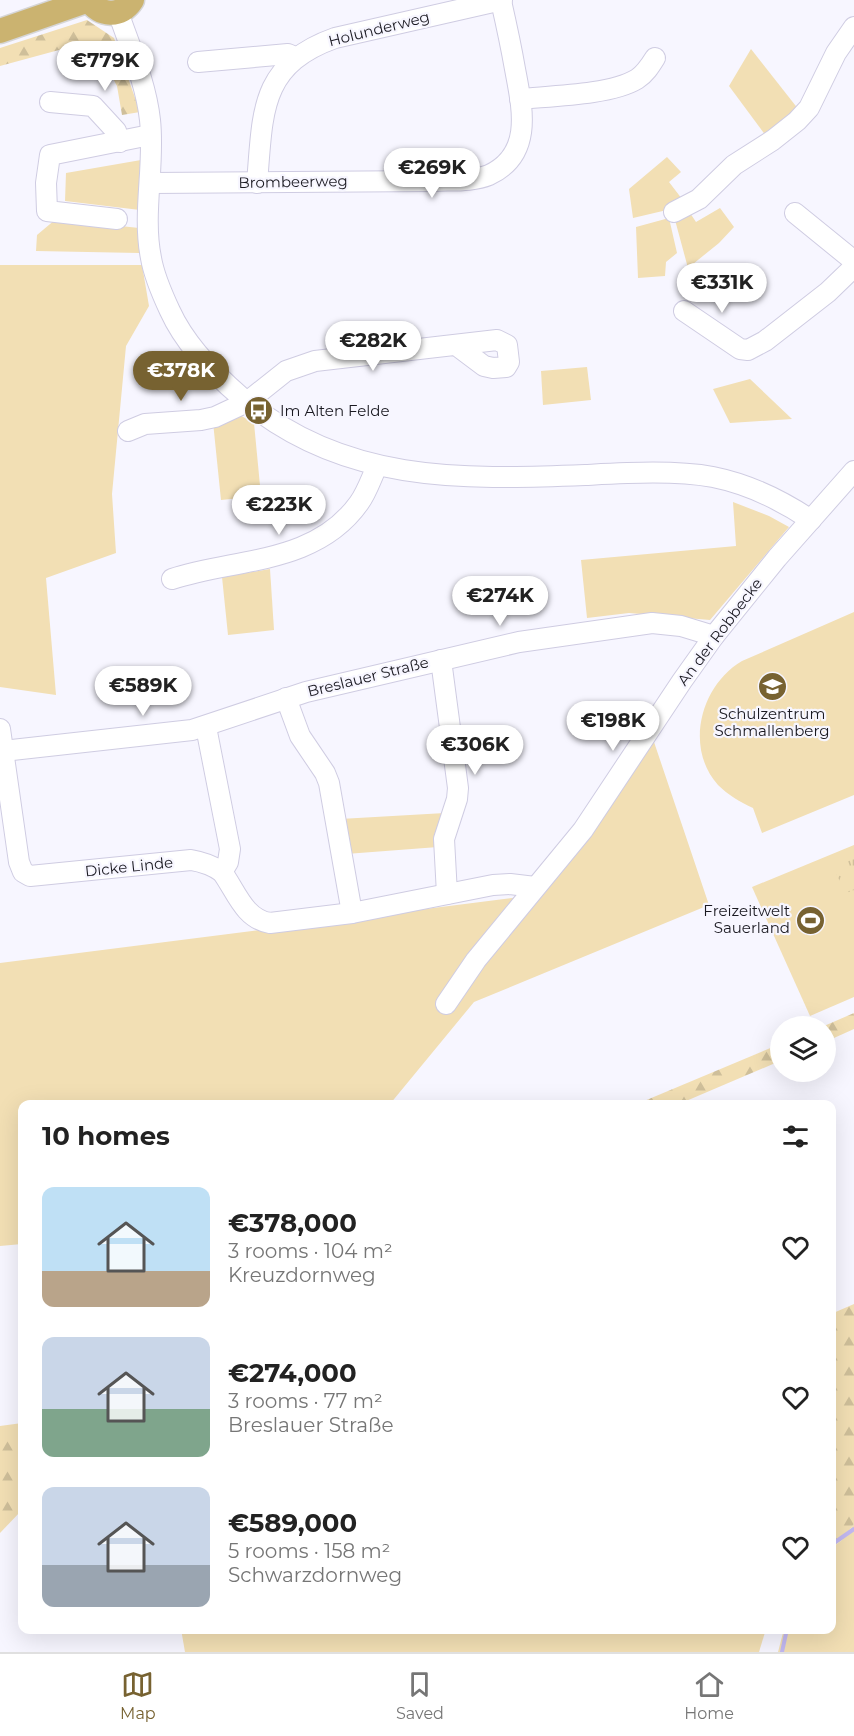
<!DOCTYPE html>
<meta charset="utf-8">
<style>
:root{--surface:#fff;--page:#f6f6f6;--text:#222;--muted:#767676;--line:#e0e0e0;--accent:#776231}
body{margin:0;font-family:Montserrat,sans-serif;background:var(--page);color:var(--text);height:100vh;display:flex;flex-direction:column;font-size:22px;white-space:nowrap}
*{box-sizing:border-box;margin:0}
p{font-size:20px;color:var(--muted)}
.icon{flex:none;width:33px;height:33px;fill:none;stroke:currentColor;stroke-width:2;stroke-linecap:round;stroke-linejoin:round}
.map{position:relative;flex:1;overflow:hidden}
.details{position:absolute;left:18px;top:1100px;width:818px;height:534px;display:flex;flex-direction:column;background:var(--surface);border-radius:12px;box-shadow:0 6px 24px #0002}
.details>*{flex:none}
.controls{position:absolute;left:770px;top:1016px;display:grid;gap:12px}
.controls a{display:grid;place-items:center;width:66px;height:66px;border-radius:50%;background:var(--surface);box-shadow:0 6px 24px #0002;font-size:30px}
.price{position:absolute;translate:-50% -51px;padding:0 14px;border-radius:21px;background:#fff;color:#222;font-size:20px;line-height:39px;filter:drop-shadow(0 2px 3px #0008)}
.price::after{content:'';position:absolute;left:50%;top:36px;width:18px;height:14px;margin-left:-9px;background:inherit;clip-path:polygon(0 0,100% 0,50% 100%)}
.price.on{background:var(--accent);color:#fff}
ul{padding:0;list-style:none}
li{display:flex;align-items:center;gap:18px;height:150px;padding:0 24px}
li span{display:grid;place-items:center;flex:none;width:168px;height:120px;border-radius:12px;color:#555}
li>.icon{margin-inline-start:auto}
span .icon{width:72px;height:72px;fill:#fffc;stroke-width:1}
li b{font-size:26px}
h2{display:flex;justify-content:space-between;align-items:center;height:72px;padding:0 24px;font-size:26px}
.tabs{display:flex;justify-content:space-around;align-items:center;height:84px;border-top:2px solid var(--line);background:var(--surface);font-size:16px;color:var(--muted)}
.tabs a{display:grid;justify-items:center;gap:3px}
.tabs .on{color:var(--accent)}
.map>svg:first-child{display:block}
</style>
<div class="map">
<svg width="854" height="1652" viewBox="0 0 854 1652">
<defs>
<pattern id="forest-firs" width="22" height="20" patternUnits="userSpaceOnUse" patternTransform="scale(1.5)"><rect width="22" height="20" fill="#f2dfb4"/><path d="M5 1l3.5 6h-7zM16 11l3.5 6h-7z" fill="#cfbf9a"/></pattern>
<pattern id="park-tufts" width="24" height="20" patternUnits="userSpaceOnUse" patternTransform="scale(1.5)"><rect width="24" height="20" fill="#f2dfb4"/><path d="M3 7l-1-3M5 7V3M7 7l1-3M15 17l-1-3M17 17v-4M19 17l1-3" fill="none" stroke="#cfbf9a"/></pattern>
</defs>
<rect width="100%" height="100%" fill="#f7f6ff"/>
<g fill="#f2dfb4">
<polygon points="751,49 799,110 766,136 729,86"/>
<polygon points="667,157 681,172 669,182 682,199 667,210 633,218 629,189"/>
<polygon points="141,160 140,210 65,201 66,173"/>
<polygon points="720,208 734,227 719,243 688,268 675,220 690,213 696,222"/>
<polygon points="669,218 677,253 666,262 665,276 638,278 636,227"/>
<polygon points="56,219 139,228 139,253 36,251 37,235"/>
<polygon points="0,265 142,265 149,306 126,346 112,494 116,553 46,578 56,695 0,687"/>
<polygon points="587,367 591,400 543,405 541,371"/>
<polygon points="750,379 792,419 730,423 713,389"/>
<polygon points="236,413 254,423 261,496 221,500 213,422"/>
<polygon points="733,502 769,516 789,527 710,620 629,613 587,618 581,560 736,546"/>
<polygon points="270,569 274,630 228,635 222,577"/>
<path d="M854,612V795L762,833L753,808C740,802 728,795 718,785C684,747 701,685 742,661Z"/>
<polygon points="654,742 709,905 474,1002 390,1104 22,1104 22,1244 0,1246 0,963 544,894"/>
<polygon points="445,813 438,847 346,854 340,819"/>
<polygon points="854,845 854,997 810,1016 752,887"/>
<polygon points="854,1524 854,1652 778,1652 784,1629 831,1629 831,1548 841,1541"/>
<polygon points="181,1629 766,1629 759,1652 185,1652"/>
</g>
<g fill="url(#forest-firs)">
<polygon points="87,20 114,38 140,112 122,115 117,86 101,56 70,47 0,66 0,48"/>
<polygon points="854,1013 854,1029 825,1042 824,1026"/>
<polygon points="780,1044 780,1061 679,1104 637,1104"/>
<polygon points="854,1304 854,1524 841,1541 831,1548 831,1314"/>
<polygon points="22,1423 22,1510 0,1533 0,1426"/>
</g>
<polygon fill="url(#park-tufts)" points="854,851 854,890 846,893 830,862"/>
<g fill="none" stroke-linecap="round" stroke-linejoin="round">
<g stroke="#c2b8f1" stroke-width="4">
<polyline points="831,1545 854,1529"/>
<polyline points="782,1652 787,1629"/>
</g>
<defs>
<g id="minor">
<path d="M118,12C130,47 146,83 150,120C155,166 142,213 151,258C154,276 162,294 170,311C185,344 213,373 241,397C341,483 461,480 585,475C625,473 674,470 713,477C748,484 781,500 811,520"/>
<polyline points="198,62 288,54 295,57"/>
<path d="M520,99C551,96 611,95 637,79C645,74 650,66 655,58"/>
<polyline points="50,102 93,106 116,131 120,142"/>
<path d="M151,183L434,181C452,180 472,182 489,175C534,154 522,107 515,69C511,46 506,23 501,1"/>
<path d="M257,183C263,113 259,65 335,38L502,0"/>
<polyline points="674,212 699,199 734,165 773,140 797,121 809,108 836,53 854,27"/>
<polyline points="795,213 854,261"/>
<polyline points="117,219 47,211 46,183 50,155 150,135"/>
<polyline points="684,311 740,349 748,350 765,341 828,292 854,267"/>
<polyline points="128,431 145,424 201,420 215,417 247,402 286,371 315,361 497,340 507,345 509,362 506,367 493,368 484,366 456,345"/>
<path d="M172,579C235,558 315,565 359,503C367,492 371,479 377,466"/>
<polyline points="441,660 458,788 457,799 444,839 447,894"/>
<polyline points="286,698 300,736 325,773 329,783 352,913"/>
<polyline points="206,727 230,849 228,862 222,872"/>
<path d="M0,729L19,862L23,872L30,876L191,860C203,862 212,865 222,872C236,891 244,919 270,923L352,913L493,885L510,884L535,887"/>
<polyline points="3,751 192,730 306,692 519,642 652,623 681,626 714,636"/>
<polyline points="446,1004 476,960 583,830 682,681 714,636 777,558 854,471"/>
</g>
<path id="major" d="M0,31L89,0C100,16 121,18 132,0"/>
</defs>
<use href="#minor" stroke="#cfcce2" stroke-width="22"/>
<use href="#major" stroke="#d6d6d7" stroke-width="27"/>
<use href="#minor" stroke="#fff" stroke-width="20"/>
<use href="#major" stroke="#cbb370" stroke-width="24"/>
</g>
<defs>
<symbol id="bus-disc" viewBox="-11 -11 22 22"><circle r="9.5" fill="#776231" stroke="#f7f6ff"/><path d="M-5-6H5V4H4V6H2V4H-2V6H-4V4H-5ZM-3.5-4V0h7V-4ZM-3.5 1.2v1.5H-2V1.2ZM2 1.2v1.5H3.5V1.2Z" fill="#fff"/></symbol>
<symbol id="school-disc" viewBox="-11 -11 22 22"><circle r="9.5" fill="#776231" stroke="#f7f6ff"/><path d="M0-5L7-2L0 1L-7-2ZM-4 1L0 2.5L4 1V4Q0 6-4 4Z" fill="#fff"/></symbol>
<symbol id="stadium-disc" viewBox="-11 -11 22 22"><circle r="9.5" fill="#776231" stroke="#f7f6ff"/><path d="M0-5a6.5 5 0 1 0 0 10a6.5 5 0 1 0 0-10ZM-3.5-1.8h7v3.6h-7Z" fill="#fff"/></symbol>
</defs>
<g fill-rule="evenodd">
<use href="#bus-disc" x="242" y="394" width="33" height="33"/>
<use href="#school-disc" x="756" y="670" width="33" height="33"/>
<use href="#stadium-disc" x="794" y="904" width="33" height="33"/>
</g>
<g text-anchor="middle" stroke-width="4.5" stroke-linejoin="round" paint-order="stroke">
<g font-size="15" fill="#1a1921" stroke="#f7f6ff">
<text transform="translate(379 29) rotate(-14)" y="5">Holunderweg</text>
<text transform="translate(293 182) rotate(-1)" y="5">Brombeerweg</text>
<text transform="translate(720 632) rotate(-53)" y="5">An der Robbecke</text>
<text transform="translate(368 677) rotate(-14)" y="5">Breslauer Straße</text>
<text transform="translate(129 867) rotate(-6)" y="5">Dicke Linde</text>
</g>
<g font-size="15" fill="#1a1921" stroke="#f7f6ff" text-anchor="start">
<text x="280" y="416">Im Alten Felde</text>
<text x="772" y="719" text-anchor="middle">Schulzentrum<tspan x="772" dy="17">Schmallenberg</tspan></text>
<text x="790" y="916" text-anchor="end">Freizeitwelt<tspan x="790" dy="17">Sauerland</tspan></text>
</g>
</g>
</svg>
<div class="controls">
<a><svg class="icon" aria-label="layers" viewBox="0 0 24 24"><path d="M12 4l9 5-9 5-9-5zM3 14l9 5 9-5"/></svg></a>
</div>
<b class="price" style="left:105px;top:92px">€779K</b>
<b class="price" style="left:432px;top:199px">€269K</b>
<b class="price" style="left:722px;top:314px">€331K</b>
<b class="price" style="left:373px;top:372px">€282K</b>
<b class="price on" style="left:181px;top:402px">€378K</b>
<b class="price" style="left:279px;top:536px">€223K</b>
<b class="price" style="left:500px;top:627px">€274K</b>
<b class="price" style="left:143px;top:717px">€589K</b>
<b class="price" style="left:613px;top:752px">€198K</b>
<b class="price" style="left:475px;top:776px">€306K</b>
<section class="details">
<h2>10 homes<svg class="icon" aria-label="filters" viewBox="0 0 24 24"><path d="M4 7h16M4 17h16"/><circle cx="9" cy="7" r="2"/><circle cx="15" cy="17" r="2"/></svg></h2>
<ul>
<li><span style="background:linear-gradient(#bfe0f5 70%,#b9a48a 0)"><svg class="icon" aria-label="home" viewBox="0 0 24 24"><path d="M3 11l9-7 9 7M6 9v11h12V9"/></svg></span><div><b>€378,000</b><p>3 rooms · 104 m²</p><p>Kreuzdornweg</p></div><svg class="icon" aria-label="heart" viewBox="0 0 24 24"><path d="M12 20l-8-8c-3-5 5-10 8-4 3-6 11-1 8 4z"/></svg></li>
<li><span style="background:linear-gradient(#c9d6e8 60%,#7fa58c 0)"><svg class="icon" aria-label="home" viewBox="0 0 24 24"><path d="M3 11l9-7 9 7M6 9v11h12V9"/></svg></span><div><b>€274,000</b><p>3 rooms · 77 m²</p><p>Breslauer Straße</p></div><svg class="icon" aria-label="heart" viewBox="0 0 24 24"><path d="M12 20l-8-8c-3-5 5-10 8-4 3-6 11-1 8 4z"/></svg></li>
<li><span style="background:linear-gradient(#c9d6e8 65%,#9aa5b1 0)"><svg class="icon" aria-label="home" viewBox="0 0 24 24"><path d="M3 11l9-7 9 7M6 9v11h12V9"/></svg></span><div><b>€589,000</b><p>5 rooms · 158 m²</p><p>Schwarzdornweg</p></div><svg class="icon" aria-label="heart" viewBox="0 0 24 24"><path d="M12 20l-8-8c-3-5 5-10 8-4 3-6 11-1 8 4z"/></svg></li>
</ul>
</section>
</div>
<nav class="tabs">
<a class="on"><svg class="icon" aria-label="map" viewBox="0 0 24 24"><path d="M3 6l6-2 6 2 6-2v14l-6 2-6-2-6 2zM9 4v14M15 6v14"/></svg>Map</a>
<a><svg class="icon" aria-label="saved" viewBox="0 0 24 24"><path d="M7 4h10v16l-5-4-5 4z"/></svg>Saved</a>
<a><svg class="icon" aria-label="home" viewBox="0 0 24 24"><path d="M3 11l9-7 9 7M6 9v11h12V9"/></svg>Home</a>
</nav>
